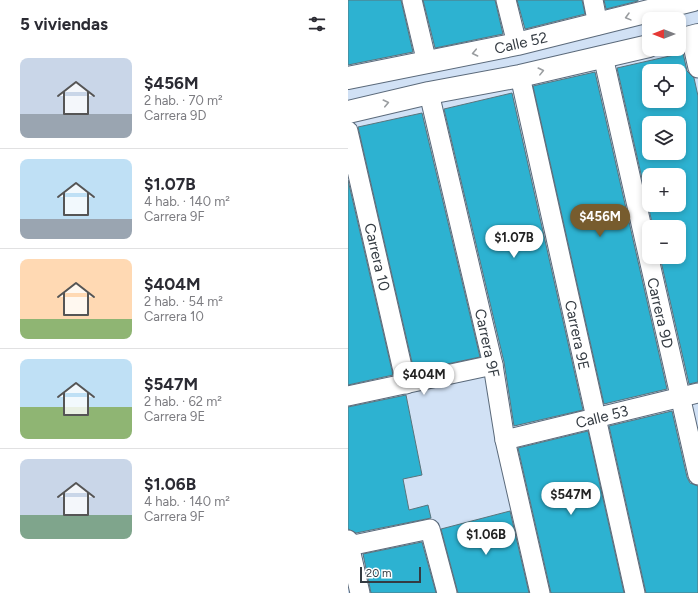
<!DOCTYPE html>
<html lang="es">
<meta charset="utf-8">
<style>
:root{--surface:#fff;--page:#f2f2f3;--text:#2b2b33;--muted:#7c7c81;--line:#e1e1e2;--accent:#775c2e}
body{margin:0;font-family:Figtree,sans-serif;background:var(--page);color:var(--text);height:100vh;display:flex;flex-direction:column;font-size:15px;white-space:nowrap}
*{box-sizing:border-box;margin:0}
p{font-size:13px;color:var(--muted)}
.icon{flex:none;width:22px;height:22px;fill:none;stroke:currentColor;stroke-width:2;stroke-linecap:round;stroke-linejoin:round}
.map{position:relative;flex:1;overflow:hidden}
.sheet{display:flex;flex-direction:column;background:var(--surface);width:348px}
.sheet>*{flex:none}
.needle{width:26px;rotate:270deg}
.buttons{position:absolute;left:294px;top:12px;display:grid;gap:8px}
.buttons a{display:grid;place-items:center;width:44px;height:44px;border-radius:8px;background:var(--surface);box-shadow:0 2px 6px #0003;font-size:20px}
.scale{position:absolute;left:12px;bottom:10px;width:61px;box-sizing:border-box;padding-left:4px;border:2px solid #343b42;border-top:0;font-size:11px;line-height:14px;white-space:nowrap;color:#343b42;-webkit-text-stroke:3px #fff;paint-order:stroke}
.price{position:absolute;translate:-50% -34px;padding:0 9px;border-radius:14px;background:#fff;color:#222;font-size:13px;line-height:26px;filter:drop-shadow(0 1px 2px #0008)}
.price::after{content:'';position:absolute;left:50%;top:24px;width:12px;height:9px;margin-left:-6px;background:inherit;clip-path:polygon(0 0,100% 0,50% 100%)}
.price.current{background:var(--accent);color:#fff}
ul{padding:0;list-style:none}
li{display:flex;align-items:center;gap:12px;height:100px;padding:0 20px}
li+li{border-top:1px solid var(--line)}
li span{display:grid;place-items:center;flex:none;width:112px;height:80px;border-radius:8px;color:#555}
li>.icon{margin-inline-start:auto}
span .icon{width:48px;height:48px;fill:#fffc;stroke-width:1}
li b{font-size:17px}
h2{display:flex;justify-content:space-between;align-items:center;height:48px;padding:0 20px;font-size:17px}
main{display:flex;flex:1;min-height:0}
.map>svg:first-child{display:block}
</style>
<main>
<section class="sheet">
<h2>5 viviendas<svg class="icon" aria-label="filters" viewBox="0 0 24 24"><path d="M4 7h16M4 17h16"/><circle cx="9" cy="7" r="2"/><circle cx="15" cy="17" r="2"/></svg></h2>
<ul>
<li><span style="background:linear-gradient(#c9d6e8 70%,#9aa5b1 0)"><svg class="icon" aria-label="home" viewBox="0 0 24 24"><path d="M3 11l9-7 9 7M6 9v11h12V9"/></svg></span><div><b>$456M</b><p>2 hab. · 70 m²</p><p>Carrera 9D</p></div></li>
<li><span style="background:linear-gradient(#bfe0f5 75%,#9aa5b1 0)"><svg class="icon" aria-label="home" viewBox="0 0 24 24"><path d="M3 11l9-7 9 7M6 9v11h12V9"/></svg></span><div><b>$1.07B</b><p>4 hab. · 140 m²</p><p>Carrera 9F</p></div></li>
<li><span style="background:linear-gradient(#ffd9b3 75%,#8fb573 0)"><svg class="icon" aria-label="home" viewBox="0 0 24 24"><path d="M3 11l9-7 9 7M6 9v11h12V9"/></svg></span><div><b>$404M</b><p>2 hab. · 54 m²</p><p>Carrera 10</p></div></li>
<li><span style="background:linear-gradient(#bfe0f5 60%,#8fb573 0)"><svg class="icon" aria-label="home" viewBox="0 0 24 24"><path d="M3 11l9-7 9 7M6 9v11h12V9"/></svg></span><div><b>$547M</b><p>2 hab. · 62 m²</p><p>Carrera 9E</p></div></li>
<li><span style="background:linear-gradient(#c9d6e8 70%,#7fa58c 0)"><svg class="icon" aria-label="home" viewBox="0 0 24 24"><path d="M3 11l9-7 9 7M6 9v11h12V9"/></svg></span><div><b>$1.06B</b><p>4 hab. · 140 m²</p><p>Carrera 9F</p></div></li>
</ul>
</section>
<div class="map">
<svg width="350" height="593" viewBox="0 0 350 593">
<rect width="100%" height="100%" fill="#d1e1f5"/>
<g fill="#2db2d1" stroke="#5a747c" fill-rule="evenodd">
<polygon points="0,0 53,0 65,52 0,65"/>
<polygon points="75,0 147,0 155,34 87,48"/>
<polygon points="169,0 234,0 237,14 177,29"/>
<polygon points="256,0 290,0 290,1 258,9"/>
<path d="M335,53L339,71L346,78L350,96V382L341,384L312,257H331V227H305L269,68ZM301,71H331V101H301ZM301,123H331V153H301ZM301,175H331V205H301Z"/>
<polygon points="247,72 319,389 256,404 185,86"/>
<polygon points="164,93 235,410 166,426 156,362 96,109"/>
<polygon points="74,113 132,357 66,371 10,127"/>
<polygon points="0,180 45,375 0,385"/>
<polygon points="58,395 74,475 55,479 61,510 80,505 83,518 8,533 0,529 0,407"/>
<polygon points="324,411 339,477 342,483 350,486 350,593 298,593 261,426"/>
<polygon points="240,431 276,593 203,593 170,448"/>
<polygon points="162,511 181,593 110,593 93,529"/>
<polygon points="74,542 88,593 23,593 15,554"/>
</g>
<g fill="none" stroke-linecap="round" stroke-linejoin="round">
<defs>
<g id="minor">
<polyline points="64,0 79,63"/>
<polyline points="158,0 169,44"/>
<polyline points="245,0 250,25"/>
<polyline points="343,37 350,68"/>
<polyline points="255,56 350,475"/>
<polyline points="172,76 287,593"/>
<polyline points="81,93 145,365 157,440 192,593"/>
<polyline points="0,131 58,384"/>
<polyline points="0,396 145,365"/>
<polyline points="157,440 350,393"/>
<polyline points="0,540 12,593"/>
<polyline points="1,546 82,529 99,593"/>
</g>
<g id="tertiary">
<polyline points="331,40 350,35"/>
<polyline points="0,78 169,44 345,0"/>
<polyline points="0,112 81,93 172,76 301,46"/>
</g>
</defs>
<use href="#minor" stroke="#5b6a7b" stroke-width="21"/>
<use href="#tertiary" stroke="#5b6a7b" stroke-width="24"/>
<use href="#minor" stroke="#fff" stroke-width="19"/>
<use href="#tertiary" stroke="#fff" stroke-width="22"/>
</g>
<defs><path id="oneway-chevron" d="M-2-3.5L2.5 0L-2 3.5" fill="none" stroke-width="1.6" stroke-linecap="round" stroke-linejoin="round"/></defs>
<g stroke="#9a9da0">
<use href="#oneway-chevron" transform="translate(280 17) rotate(165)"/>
<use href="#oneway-chevron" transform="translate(127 53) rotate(168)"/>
<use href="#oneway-chevron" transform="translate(193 71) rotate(-14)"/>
<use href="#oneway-chevron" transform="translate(38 103) rotate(-13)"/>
</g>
<g text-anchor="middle" stroke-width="3" stroke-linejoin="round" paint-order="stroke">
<g font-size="15" fill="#343b42" stroke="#fff">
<text transform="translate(173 43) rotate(-13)" y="5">Calle 52</text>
<text transform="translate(29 257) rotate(77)" y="5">Carrera 10</text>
<text transform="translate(312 313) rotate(77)" y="5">Carrera 9D</text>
<text transform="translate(229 335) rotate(78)" y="5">Carrera 9E</text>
<text transform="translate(139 343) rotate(78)" y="5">Carrera 9F</text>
<text transform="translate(254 417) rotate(-14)" y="5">Calle 53</text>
</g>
</g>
</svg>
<div class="buttons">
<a><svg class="needle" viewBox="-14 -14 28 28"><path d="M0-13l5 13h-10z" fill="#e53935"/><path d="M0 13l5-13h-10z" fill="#7c7c81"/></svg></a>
<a><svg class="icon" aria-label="locate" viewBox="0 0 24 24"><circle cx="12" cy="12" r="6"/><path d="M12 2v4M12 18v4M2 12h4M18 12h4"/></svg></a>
<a><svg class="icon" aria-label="layers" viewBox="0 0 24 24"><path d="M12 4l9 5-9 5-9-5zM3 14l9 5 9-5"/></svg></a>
<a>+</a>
<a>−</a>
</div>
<div class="scale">20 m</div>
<b class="price current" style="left:252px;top:238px">$456M</b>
<b class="price" style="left:166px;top:259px">$1.07B</b>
<b class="price" style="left:76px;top:396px">$404M</b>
<b class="price" style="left:223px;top:516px">$547M</b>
<b class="price" style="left:138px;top:556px">$1.06B</b>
</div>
</main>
